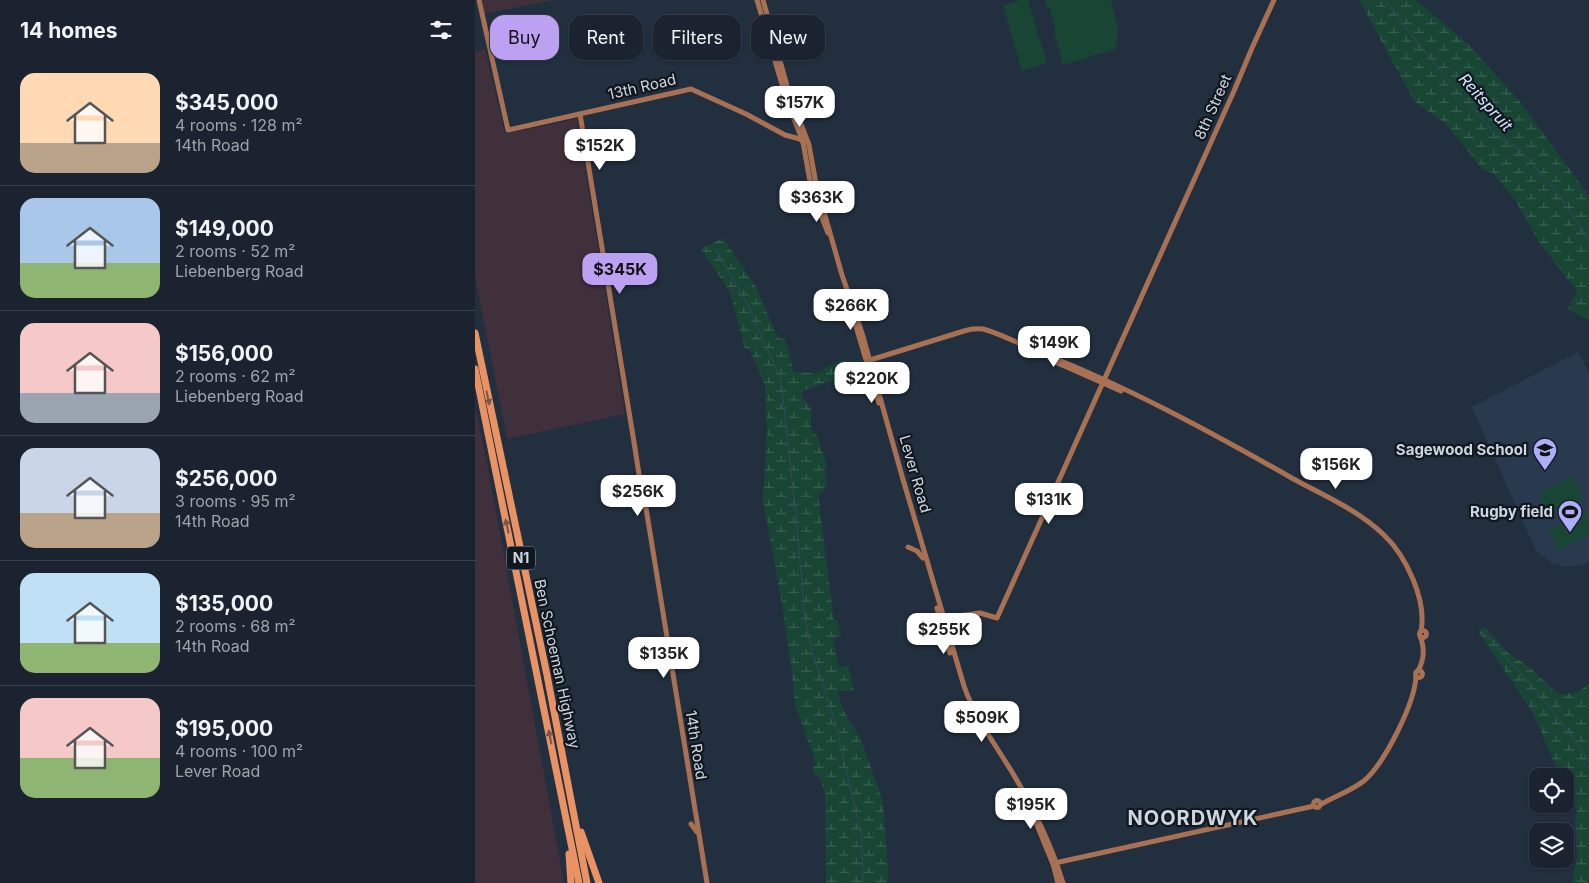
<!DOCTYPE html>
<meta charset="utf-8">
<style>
:root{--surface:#1a232f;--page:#272f3b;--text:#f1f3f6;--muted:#9fa4aa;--line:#38404b;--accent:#bca0f2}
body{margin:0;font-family:Inter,sans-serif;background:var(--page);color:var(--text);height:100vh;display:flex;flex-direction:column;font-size:19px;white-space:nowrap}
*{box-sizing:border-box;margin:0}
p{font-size:16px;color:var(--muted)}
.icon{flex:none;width:28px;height:28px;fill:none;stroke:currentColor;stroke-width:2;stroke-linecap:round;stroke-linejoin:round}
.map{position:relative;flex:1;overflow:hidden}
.drawer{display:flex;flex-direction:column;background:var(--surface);width:475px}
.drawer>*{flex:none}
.top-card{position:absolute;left:15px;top:15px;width:475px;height:45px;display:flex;gap:10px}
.tools{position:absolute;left:1054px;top:768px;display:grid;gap:10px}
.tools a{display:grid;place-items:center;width:45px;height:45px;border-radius:10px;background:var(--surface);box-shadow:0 1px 4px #0004,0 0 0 1px var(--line);font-size:25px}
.price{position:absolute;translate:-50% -42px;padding:0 11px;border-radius:10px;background:#fff;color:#222;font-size:16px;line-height:32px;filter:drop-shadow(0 1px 2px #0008)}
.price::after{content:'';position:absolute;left:50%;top:30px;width:15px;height:11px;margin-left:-8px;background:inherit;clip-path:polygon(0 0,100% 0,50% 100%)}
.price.on{background:var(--accent);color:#111}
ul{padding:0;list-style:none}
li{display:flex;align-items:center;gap:15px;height:125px;padding:0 20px}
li+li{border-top:1px solid var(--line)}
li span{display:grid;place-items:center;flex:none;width:140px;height:100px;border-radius:15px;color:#555}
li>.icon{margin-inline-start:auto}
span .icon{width:60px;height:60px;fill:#fffc;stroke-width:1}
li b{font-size:21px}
h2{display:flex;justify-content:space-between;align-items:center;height:60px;padding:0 20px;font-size:21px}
.chip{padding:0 18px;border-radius:15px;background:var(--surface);box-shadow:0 1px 4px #0004,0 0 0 1px var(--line);font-size:18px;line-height:45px}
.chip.on{background:var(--accent);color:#111}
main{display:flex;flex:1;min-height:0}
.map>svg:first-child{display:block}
</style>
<main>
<section class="drawer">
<h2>14 homes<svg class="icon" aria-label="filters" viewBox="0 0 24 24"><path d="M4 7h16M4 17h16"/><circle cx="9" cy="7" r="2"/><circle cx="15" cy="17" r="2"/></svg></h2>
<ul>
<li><span style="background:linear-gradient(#ffd9b3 70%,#b9a48a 0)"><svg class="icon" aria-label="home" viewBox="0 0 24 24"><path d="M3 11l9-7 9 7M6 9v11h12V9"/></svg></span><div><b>$345,000</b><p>4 rooms · 128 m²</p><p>14th Road</p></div></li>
<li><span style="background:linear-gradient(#a9c7e8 65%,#8fb573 0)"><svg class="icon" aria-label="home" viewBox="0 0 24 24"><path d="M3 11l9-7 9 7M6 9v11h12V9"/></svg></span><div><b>$149,000</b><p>2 rooms · 52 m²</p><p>Liebenberg Road</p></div></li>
<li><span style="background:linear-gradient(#f6c9c9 70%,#9aa5b1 0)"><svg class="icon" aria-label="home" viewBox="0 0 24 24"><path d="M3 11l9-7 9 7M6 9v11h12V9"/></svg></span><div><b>$156,000</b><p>2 rooms · 62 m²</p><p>Liebenberg Road</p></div></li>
<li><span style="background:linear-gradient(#c9d6e8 65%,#b9a48a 0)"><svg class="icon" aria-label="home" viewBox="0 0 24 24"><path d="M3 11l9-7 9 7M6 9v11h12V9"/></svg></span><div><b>$256,000</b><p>3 rooms · 95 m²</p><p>14th Road</p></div></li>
<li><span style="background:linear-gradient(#bfe0f5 70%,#8fb573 0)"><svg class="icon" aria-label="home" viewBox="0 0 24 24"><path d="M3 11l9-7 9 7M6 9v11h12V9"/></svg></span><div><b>$135,000</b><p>2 rooms · 68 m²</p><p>14th Road</p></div></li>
<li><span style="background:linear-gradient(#f6c9c9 60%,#8fb573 0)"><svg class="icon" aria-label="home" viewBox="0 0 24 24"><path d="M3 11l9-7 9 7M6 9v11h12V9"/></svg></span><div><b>$195,000</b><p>4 rooms · 100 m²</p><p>Lever Road</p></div></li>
</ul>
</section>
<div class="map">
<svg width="1114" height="883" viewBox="0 0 1114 883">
<defs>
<pattern id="wetland-marsh" width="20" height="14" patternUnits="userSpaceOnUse" patternTransform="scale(1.25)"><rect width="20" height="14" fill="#194634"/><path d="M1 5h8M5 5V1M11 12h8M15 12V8" fill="none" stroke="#396051"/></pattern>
</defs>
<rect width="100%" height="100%" fill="#222f3f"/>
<g fill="#40303c">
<polygon points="4,0 80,0 7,14"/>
<polygon points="10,49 30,134 102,119 150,414 32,439 0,276 0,52"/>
<polygon points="0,406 13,468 89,883 0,883"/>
</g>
<polygon fill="#293a4f" points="1103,352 1114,373 1114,562 1106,565 1092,567 1078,564 1061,551 997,407"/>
<g fill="#194634">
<polygon points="545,0 553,0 563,33 561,34 562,37 564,36 572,63 547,71 528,6"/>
<polygon points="570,0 636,0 643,29 641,49 588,65 579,32 580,27 574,7 572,7"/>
<polygon points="1098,476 1108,497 1074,514 1064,493"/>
<polygon points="1093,506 1098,518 1113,510 1114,535 1084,550 1074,530 1090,522 1084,510"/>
</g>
<g fill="url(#wetland-marsh)">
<polygon points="884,0 941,0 993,44 1046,103 1114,196 1114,320 1093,309 1102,291 1065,244 1040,200 1018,173 1008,170 971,124 939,101"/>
<path d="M248,238L281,287L303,338L310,339L319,372L341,373L364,361L386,360V364L366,374L359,380L327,391L326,395L336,409V428L339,434L342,435L351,462L352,469L349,470L352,482L350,490L343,495C349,537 353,579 359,620H362L366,636L358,639L364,668L373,665L374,667L379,691H362L368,710L385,738L408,801L413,867L412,883H351L350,795L345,778L338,773V767L341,764L320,704L317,673L306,598L288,501L292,429L290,386L275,350L270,349L255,292L226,249Z"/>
<polygon points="1010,627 1032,652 1053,666 1079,690 1087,695 1105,691 1114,683 1114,883 1097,883 1102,858 1100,820 1102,811 1090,786 1090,776 1085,776 1058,713 1003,631"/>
</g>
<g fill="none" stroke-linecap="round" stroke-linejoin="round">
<g stroke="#314767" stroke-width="1">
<polyline points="910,0 944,45 1020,134 1045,150 1087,199 1114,240"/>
<polyline points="241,250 274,307 306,380 321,516 330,620 338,654 360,722 387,838 388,883"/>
<path d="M1007,632L1019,643C1052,683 1088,718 1114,763"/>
</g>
<g stroke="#a97154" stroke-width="5">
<polyline points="4,0 33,130 216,89 271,114 310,135 325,139 328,142"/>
<polyline points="282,0 311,98 328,142 336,187 342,205 353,233"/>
<path d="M288,0L314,93L334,145L341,184L367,275L387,333L427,476L489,686C500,718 520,744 537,772C558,807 576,844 588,883"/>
<polyline points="105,114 159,442 166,487 166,492"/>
<polyline points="333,203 337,200 339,195"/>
<polyline points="376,310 404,403"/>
<path d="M392,361L489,331C495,329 501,328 508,329C527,334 546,345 564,352C651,386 734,431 815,477C847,495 882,509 909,535C931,556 952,600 946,631"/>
<polyline points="578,361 646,391"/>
<polyline points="167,500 171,500 173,497 171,491 166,491 164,495 170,507"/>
<polyline points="171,500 171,508 232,883"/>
<polyline points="433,547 442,551 448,558"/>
<polyline points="462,608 475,653"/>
<polyline points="467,618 505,613 522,618 759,91 777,48 799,0"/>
<circle cx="948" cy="634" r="3.5"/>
<circle cx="944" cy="674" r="3.5"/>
<path d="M943,671C949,660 950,648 945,636"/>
<circle cx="842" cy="804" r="3.5"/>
<path d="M845,805C859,796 877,791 890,780C910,762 940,703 941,676"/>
<polyline points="560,820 578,864 583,883"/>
<polyline points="216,824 222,832"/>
<polyline points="580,863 839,806"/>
</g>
<g stroke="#e99365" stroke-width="7">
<polyline points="0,333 72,675 112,883"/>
<polyline points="0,369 104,883"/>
<polyline points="106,832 124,883"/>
<polyline points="94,854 96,883"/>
</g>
</g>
<defs><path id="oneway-solid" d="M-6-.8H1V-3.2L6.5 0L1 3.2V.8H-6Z" transform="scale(1.25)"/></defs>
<g fill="#7d5542">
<use href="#oneway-solid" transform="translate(13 398) rotate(78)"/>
<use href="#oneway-solid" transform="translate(32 526) rotate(-102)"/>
<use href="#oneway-solid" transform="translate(75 737) rotate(-101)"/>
</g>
<defs>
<symbol id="school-pin" viewBox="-11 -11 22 30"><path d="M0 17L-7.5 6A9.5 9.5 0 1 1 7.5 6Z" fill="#adaefb" stroke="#11171e"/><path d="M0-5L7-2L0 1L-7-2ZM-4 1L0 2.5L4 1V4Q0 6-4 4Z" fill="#111"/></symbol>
<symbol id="stadium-pin" viewBox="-11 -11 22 30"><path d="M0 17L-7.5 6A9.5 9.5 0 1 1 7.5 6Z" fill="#adaefb" stroke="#11171e"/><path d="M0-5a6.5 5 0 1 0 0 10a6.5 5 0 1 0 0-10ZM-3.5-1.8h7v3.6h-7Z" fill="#111"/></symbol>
</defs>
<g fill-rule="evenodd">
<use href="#school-pin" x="1056" y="436" width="28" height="38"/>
<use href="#stadium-pin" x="1081" y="498" width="28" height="38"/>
</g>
<g text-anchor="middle" stroke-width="4.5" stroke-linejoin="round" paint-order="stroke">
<rect fill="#11171e" stroke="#959da6" stroke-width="1" x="32" y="546.5" width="28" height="23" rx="4"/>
<g font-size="14" font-weight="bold" fill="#ced6e0">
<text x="46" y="563">N1</text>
</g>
<g font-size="15" fill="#ced6e0" stroke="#11171e">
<text transform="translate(167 87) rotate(-13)" y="5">13th Road</text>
<text transform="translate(738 107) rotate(-66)" y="5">8th Street</text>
<text transform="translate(440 474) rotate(74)" y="5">Lever Road</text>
<text transform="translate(82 664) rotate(78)" y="5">Ben Schoeman Highway</text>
<text transform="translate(221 745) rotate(81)" y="5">14th Road</text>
</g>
<g font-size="15" font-weight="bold" fill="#ced6e0" stroke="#11171e" text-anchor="end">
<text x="1052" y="455">Sagewood School</text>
<text x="1078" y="517">Rugby field</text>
</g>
<g font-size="16" font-style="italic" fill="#d4e5fc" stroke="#11171e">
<text transform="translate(1011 102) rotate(48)" y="6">Reitspruit</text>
</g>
<g font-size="20" font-weight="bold" letter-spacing="1" fill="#ced6e0" stroke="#11171e">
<text x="718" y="825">NOORDWYK</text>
</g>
</g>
</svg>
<div class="tools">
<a><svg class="icon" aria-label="locate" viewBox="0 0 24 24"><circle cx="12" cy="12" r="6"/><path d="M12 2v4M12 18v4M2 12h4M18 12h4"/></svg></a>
<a><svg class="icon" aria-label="layers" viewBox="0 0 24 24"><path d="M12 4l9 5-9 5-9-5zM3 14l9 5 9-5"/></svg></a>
</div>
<b class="price" style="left:325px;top:128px">$157K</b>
<b class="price" style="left:125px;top:171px">$152K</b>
<b class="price" style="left:342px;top:223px">$363K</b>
<b class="price on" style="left:145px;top:295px">$345K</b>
<b class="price" style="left:376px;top:331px">$266K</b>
<b class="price" style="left:579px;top:368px">$149K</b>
<b class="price" style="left:397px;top:404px">$220K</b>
<b class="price" style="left:861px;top:490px">$156K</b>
<b class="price" style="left:163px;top:517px">$256K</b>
<b class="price" style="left:574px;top:525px">$131K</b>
<b class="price" style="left:469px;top:655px">$255K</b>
<b class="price" style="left:189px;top:679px">$135K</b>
<b class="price" style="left:507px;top:743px">$509K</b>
<b class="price" style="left:556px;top:830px">$195K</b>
<div class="top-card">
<a class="chip on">Buy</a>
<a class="chip">Rent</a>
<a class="chip">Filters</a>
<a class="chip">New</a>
</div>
</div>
</main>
